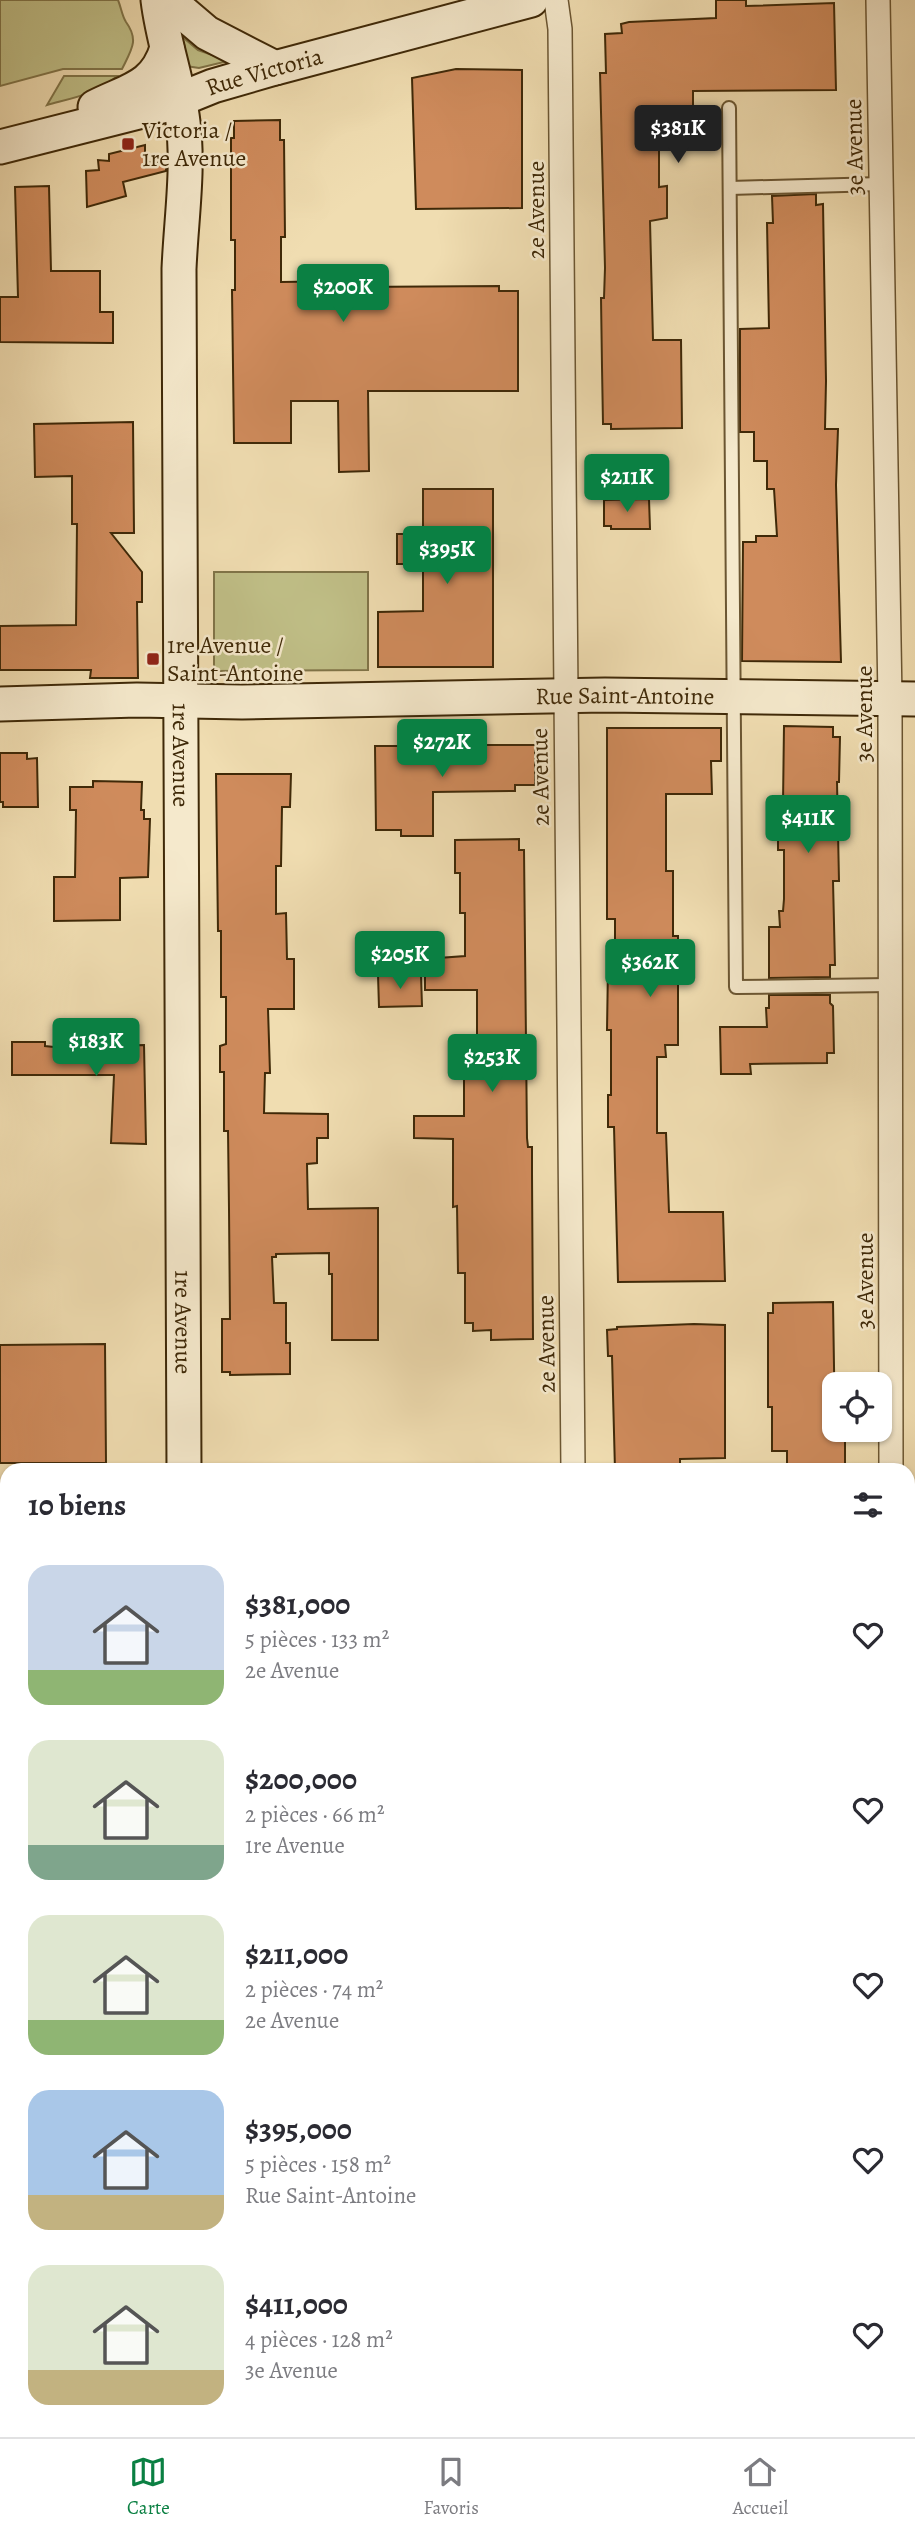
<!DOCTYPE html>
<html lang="fr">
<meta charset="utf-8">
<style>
:root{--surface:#fff;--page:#f7f7f7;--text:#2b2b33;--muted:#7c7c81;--line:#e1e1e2;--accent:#0b8043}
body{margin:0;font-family:Alegreya,serif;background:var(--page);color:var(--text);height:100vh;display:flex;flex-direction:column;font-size:26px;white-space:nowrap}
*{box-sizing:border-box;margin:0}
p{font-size:23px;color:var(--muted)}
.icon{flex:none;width:38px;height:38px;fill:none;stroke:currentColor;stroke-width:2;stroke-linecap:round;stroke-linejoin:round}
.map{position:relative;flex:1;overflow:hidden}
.panel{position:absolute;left:0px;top:1463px;width:915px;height:975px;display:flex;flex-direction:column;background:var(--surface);border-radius:21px 21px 0 0;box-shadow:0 2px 5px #0004}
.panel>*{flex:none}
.buttons{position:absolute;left:822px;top:1372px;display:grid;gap:14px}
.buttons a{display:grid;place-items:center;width:70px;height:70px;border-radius:14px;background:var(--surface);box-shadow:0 2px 5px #0004;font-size:35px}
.price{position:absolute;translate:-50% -60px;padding:0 16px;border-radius:7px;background:var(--accent);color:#fff;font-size:23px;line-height:46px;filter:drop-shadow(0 2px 4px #0008)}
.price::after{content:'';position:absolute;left:50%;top:42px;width:21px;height:16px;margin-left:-10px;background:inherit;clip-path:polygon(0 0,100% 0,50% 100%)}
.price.on{background:#222;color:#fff}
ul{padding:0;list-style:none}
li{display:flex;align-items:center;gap:21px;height:175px;padding:0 28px}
li span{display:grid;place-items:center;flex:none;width:196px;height:140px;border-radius:21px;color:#555}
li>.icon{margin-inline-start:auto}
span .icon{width:84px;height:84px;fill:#fffc;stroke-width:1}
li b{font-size:30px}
h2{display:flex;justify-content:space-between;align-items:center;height:84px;padding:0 28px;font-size:30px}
.dock{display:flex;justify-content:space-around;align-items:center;height:98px;border-top:2px solid var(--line);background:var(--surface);font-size:19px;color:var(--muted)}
.dock a{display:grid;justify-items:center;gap:4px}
.dock .on{color:var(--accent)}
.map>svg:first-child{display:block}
</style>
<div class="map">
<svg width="915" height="2437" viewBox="0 0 915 2437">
<rect width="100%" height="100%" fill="#f0ddb1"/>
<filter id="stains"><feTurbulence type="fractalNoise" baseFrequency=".00286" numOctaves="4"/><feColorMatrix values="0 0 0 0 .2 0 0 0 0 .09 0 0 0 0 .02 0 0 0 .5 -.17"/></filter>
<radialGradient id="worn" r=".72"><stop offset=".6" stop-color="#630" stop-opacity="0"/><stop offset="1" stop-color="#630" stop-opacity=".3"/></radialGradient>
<g fill="#c0bf87" stroke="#807448" stroke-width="2">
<path d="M0,0H118C121,7 122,16 126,22C139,40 132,49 122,69H63L0,86Z"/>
<polygon points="179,34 198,50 224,59 224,62 199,68 186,66"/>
<path d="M64,76H117C98,94 72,98 47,105Z"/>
<polygon points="214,572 368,572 368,670 214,671"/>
</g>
<g fill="#cf8b5c" stroke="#3f2908" stroke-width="2">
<polygon points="716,0 746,0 746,6 834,3 836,90 693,91 693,130 659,131 659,187 667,186 667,218 650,221 653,340 681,340 682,428 611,429 611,424 603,424 602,367 601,298 604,298 605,268 600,73 606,73 605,34 622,33 621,24 629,22 716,18"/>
<polygon points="456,69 522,70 522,208 416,209 412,78"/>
<polygon points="280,120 280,140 284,140 285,237 281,237 281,282 348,281 348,285 353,285 353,287 499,286 499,291 518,291 518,391 368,391 369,471 339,472 338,401 291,401 291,443 234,443 232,290 235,290 235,240 231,240 231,138 234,138 234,121"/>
<polygon points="145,145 145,162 166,163 166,171 123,182 126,196 87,207 86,171 99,170 98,160 109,161 109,154"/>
<polygon points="49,186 51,271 100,271 100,312 113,312 113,343 0,342 0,297 18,297 15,187"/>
<polygon points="816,194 816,205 823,204 826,381 825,429 838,429 836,485 841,662 742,661 743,542 756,542 756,536 777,536 774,489 767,489 767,461 754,461 754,432 740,432 740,329 769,328 767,223 773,223 772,196"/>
<polygon points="133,422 134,533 111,533 142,572 142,602 137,602 138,678 90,678 91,670 0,670 0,626 76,625 77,524 72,524 72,476 35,477 34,424"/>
<polygon points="423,489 493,489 493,667 378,667 378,612 423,611 423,564 397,564 397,534 423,534"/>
<polygon points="649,499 650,529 611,529 611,526 604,526 604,500"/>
<polygon points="784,726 833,727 833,737 840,737 839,782 837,782 839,881 833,881 835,965 830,965 830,977 769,978 769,927 780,927 779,911 783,911 784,899 784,850 778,850 778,803 783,803"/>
<polygon points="607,728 721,728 721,761 711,761 712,794 666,794 666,871 673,871 673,936 678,936 678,1045 665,1045 666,1057 657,1057 657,1133 666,1133 669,1212 723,1212 725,1281 618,1282 614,1127 608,1127 608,1095 611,1095 611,1030 607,1030 608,966 615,962 615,919 607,919"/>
<polygon points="404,739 426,739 426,745 535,745 535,785 515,785 515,791 433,792 433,836 401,836 401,830 376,830 375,746 404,746"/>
<polygon points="0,753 27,753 27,759 37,758 38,807 3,807 3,802 0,802"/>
<polygon points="216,774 291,774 290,807 282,807 281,866 276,866 276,914 286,913 287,959 294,959 294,1009 268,1009 270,1073 265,1073 264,1113 328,1114 328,1138 317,1138 317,1163 307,1164 308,1209 378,1208 378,1340 332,1340 332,1274 329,1274 329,1253 276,1254 276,1257 272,1257 274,1303 286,1303 286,1343 290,1343 290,1374 230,1375 230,1372 222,1372 222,1319 230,1319 229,1209 228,1131 224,1131 224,1072 220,1072 220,1046 226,1044 226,997 221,997 221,931 218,931"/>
<polygon points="93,781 142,782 141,810 144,810 144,819 150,819 148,877 120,878 120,920 54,921 54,877 75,877 76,810 70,810 70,787 93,787"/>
<polygon points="519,839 519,850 524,850 527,1138 528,1147 532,1147 532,1174 533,1339 491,1340 491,1330 473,1331 473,1323 465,1323 465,1273 458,1273 457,1206 453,1207 453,1139 414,1138 414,1116 464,1116 464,1056 472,1056 472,1045 477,1045 477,990 425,990 425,959 465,956 465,913 460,913 460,873 455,873 455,840"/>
<polygon points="378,975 421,975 422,1006 379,1007"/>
<polygon points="769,995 830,995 830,1003 833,1006 834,1053 827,1053 827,1063 750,1064 751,1074 721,1074 720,1027 767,1027 766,1008 769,1008"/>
<polygon points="12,1042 45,1042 45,1046 54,1047 144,1045 146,1144 111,1143 114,1075 12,1075"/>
<polygon points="833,1302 835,1430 838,1430 838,1434 845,1433 845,1470 787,1470 787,1451 772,1451 772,1407 768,1407 768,1313 773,1313 773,1303"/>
<polygon points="694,1324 725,1325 725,1458 680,1459 680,1470 615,1470 612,1356 608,1356 607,1330 617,1329 617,1327"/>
<polygon points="105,1344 106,1463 0,1463 0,1345"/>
</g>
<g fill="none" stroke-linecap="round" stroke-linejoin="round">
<defs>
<g id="lane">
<polyline points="729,108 736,987 890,985"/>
<polyline points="730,188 881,184"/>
</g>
<g id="street">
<polyline points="556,0 560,29 573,1470"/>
<polyline points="878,0 890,699 891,1470"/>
</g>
<g id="secondary">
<path id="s1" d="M158,0C163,42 178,81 183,122C189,170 181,220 179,269L184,1470"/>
<polyline points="168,0 207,33 275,68"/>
<path d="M95,107C128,90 155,88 167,48"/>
<path id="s2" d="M0,147L166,105L213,86L275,68L531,0"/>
<path id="s3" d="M0,704L137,700L242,702L605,695L915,699"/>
<polyline points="908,1633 915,1633"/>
<polyline points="0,1642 7,1642"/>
<polyline points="39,2437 41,2431"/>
</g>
</defs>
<use href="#lane" stroke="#6b5632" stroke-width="16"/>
<use href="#street" stroke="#6b5632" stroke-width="26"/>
<use href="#secondary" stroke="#3f2908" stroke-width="37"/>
<use href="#lane" stroke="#f5e9cc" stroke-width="12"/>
<use href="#street" stroke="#f5e9cc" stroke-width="23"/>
<use href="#secondary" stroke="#f5e9cc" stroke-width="33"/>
</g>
<g fill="#8f2418" stroke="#f5e9cc" stroke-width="2.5">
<rect x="121" y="137" width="14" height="14" rx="3.5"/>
<rect x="146" y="652" width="14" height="14" rx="3.5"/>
</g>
<g text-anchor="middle" stroke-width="5" stroke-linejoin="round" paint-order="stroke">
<g font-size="24" fill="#3f2908" stroke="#f5e9cc">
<text dy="8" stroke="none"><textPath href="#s2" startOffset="275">Rue Victoria</textPath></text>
<text transform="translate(854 147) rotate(-91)" y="8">3e Avenue</text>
<text transform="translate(536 210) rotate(-90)" y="8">2e Avenue</text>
<text dy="8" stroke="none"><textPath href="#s3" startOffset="625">Rue Saint-Antoine</textPath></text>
<text transform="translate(864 714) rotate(-90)" y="8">3e Avenue</text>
<text dy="8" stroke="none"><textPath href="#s1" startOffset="758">1re Avenue</textPath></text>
<text transform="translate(540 777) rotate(-91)" y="8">2e Avenue</text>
<text transform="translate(865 1281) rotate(-90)" y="8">3e Avenue</text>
<text dy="8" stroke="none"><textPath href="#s1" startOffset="1325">1re Avenue</textPath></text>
<text transform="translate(546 1344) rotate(-91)" y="8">2e Avenue</text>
</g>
<g font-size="24" fill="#3f2908" stroke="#f5e9cc" text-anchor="start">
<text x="142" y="138">Victoria /<tspan x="142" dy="28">1re Avenue</tspan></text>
<text x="167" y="653">1re Avenue /<tspan x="167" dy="28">Saint-Antoine</tspan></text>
</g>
</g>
<rect width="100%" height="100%" filter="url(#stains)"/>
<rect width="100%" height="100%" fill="url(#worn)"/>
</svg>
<div class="buttons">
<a><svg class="icon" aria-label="locate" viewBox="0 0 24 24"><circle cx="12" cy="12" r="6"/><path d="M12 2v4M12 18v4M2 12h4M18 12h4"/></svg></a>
</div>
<b class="price on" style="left:678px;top:165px">$381K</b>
<b class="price" style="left:343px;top:324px">$200K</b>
<b class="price" style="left:627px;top:514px">$211K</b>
<b class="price" style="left:447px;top:586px">$395K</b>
<b class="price" style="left:442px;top:779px">$272K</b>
<b class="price" style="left:808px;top:855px">$411K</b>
<b class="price" style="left:400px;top:991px">$205K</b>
<b class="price" style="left:650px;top:999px">$362K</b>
<b class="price" style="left:96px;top:1078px">$183K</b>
<b class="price" style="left:492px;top:1094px">$253K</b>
<section class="panel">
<h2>10 biens<svg class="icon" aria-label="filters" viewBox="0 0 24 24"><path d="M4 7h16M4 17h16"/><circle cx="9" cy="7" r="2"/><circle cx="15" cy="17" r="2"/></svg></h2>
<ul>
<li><span style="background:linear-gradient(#c9d6e8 75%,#8fb573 0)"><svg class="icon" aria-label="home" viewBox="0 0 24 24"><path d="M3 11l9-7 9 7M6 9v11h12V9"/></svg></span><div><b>$381,000</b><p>5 pièces · 133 m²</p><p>2e Avenue</p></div><svg class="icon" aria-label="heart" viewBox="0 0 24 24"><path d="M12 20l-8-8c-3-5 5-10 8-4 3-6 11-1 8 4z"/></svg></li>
<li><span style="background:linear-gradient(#dfe7d0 75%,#7fa58c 0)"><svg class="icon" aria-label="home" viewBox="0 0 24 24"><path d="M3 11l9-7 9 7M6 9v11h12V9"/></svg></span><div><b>$200,000</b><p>2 pièces · 66 m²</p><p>1re Avenue</p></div><svg class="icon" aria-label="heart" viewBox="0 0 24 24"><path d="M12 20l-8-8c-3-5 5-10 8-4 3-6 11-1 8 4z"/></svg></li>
<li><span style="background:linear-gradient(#dfe7d0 75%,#8fb573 0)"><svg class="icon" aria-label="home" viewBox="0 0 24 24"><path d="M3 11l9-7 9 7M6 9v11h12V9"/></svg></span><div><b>$211,000</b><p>2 pièces · 74 m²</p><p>2e Avenue</p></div><svg class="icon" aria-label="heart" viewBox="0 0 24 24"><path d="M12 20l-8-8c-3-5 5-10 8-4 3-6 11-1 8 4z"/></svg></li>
<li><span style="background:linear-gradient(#a9c7e8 75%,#c2b280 0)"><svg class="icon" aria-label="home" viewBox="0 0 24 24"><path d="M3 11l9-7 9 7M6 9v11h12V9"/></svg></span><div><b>$395,000</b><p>5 pièces · 158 m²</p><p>Rue Saint-Antoine</p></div><svg class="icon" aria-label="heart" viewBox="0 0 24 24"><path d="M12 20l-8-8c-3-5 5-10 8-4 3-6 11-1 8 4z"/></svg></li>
<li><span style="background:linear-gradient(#dfe7d0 75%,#c2b280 0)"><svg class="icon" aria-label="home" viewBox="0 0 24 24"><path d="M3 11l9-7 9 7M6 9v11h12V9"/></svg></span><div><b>$411,000</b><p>4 pièces · 128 m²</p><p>3e Avenue</p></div><svg class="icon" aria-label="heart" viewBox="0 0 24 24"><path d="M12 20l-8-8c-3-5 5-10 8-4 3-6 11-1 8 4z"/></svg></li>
</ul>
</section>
</div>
<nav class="dock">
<a class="on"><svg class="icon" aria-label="map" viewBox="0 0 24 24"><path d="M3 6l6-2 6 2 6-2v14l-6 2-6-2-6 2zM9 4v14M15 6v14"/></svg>Carte</a>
<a><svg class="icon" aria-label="saved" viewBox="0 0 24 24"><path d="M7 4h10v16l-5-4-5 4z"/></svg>Favoris</a>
<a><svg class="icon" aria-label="home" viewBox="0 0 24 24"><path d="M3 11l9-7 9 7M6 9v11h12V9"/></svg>Accueil</a>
</nav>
